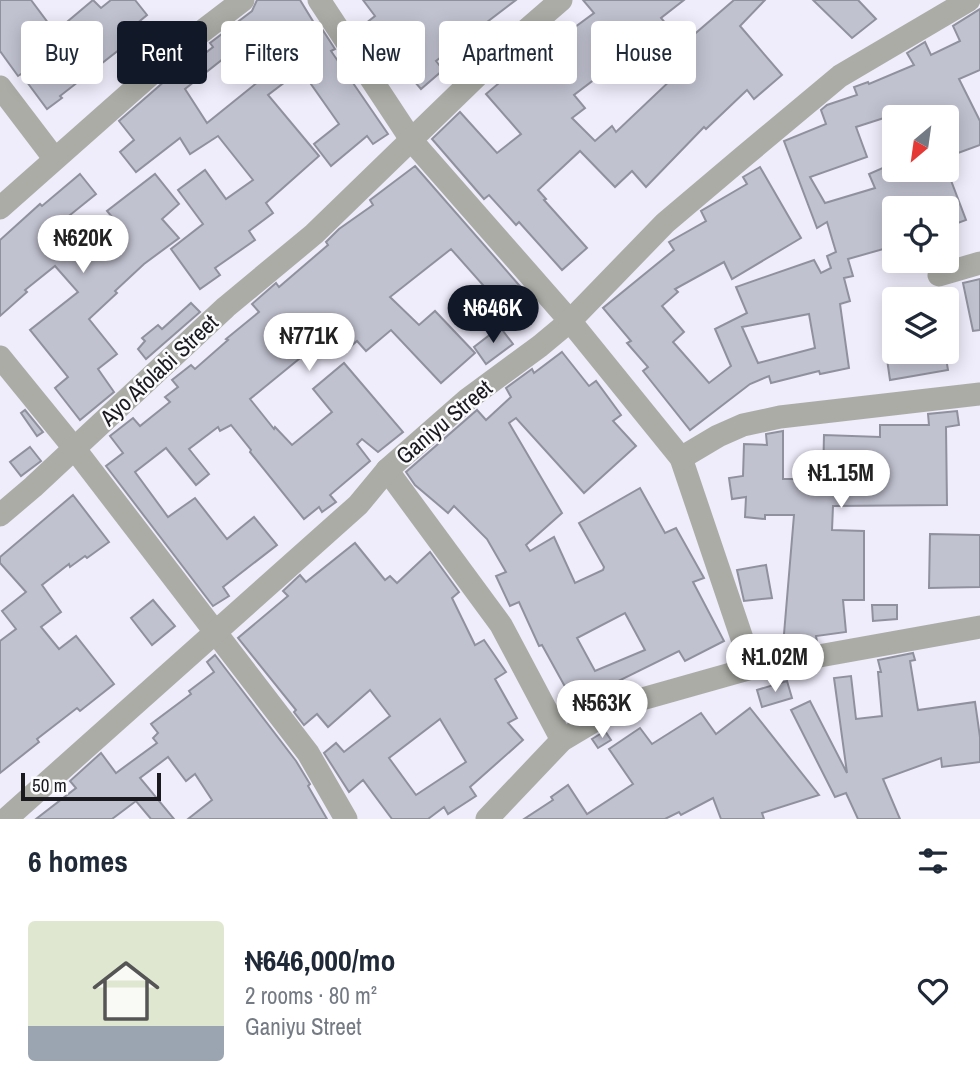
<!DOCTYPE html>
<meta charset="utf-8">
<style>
:root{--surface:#fff;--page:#f2f2f3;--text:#1f2937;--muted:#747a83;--line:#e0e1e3;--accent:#111827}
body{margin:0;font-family:"Archivo Narrow",sans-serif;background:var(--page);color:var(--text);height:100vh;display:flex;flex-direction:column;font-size:26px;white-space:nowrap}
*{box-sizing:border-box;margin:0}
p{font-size:23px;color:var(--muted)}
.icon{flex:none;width:38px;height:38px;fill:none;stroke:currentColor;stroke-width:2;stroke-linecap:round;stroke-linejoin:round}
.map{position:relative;height:819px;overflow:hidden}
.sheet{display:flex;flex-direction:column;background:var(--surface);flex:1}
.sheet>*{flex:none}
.banner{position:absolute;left:21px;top:21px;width:938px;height:63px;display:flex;gap:14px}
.needle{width:46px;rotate:209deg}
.tools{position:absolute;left:882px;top:105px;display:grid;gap:14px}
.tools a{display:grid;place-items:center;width:77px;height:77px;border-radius:7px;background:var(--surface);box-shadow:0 4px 18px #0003;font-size:35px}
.scale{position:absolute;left:21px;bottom:18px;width:140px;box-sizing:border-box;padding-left:7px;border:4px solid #1a191e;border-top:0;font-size:19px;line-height:24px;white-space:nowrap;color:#1a191e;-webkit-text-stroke:5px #fcfbfe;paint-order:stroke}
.price{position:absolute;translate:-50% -60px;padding:0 16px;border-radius:24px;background:#fff;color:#222;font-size:23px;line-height:46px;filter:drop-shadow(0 2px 4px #0008)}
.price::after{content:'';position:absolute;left:50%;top:42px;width:21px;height:16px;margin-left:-10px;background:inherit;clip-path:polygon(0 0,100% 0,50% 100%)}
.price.on{background:var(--accent);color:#fff}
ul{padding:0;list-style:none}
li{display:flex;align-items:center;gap:21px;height:175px;padding:0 28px}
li+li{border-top:2px solid var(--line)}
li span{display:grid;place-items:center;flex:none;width:196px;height:140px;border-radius:7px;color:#555}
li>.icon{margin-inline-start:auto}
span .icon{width:84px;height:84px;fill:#fffc;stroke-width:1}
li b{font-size:30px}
h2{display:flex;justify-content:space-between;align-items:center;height:84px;padding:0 28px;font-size:30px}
.pill{padding:0 24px;border-radius:7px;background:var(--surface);box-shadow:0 4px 18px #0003;font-size:24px;line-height:63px}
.pill.on{background:var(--accent);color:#fff}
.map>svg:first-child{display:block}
</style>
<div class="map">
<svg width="980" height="819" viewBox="0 0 980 819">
<rect width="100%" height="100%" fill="#efecfb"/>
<g fill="#c1c2d0" stroke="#90919e" stroke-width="2" fill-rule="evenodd">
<polygon points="0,0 31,0 55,32 93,0 101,8 111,0 135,0 147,15 123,35 129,42 60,96 62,98 47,109 21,74 18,76 0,51"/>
<path d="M257,0H300L319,31L322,29L335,49L331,51L388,134L373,144L367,136L331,166L314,144L339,124L301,70L268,95L319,156L266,203L273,213L249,231L255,240L215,268L220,275L200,289L171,249L203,224L178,190L205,170L226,199L253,180L218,136L190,154L180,138L136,172L120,152L134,140L119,121L174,73L176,76L213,47L210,43L252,11ZM240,55L259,81L207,123L185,89L223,59L228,65Z"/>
<polygon points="363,0 516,0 436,61 443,70 421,89 365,24 375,16"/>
<path d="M583,0H684L661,18L683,44L734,0H765L740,26L782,75L754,99L747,90L706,129L704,127L646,187L632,171L615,187L580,151L538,190L546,199L544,200L587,248L562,270L519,222L516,225L489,195L484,199L432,139L460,112L497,153L521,134L486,94L537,51L550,42L552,44L594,13ZM652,50L674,77L616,132L612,126L595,141L572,118L585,108L574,95L628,54L635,63Z"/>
<polygon points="813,0 858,0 876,19 852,38"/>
<path d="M980,9V70L959,79L980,121V145L947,157V117H887L856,127L867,157L810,177L825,203L875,188L869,174L894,163V170H947L966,220L947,227V208H894V246L848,259L853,276L844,278L850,301L840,304L849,368L820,374L819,371L771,383L769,376L750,384L690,430L643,371L648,367L627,343L631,341L603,308L674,250L669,242L706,221L701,211L747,184L743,177L760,167L801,238L732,279L724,262L675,289L678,292L662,306L684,332L673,342L709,383L731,366L715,329L747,313L736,287L814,260L821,273L831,268L827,256L836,252L827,222L817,228L784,141L826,124L821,110L827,105L857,95L854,87L868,82L869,84L914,65L907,53L925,42L931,55L960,41L953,26ZM809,314L815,348L758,363L742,327Z"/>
<polygon points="415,166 533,301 513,319 451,249 390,297 419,325 435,311 475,353 441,383 391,330 366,351 357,341 341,355 326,337 250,399 274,429 275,427 292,445 332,412 313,389 344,363 403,432 378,452 362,439 357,444 370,461 330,495 336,502 322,512 319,507 304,519 250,452 251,450 231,425 220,431 218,427 189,449 209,474 196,485 166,448 135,472 168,517 195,498 227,539 254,517 277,545 223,587 229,596 213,606 106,466 123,453 110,436 133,418 140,426 170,402 165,397 178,387 172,380 191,365 195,369 228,340 226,339 259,312 252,304 276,283 279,287 328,245 326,242 339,229 373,205 370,200"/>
<polygon points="80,174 96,194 70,215 95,243 117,223 107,211 155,174 179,204 162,219 179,238 144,264 115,291 117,293 89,319 117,354 98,369 114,392 80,420 55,388 68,377 30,330 78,292 55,266 25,290 27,292 0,316 0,240 40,204 42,206"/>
<polygon points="980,279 980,330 973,331 963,283"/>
<polygon points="191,303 200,312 146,359 138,349 145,341 142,338 158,325 162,329"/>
<polygon points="500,327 513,344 486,364 474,347"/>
<path d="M562,352L589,386L596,381L621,415L613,421L636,446L584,493L516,418L509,423L562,513L526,545L530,551L554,537L575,583L603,570L604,567L579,523L640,488L665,533L676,528L704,578L693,582L724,641L685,661L679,651L574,703L542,645L539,646L519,602L510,606L496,576L506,572L487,539L454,506L448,513L415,485L406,472L477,410L486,420L511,397L506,388L532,369L534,373ZM625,613L645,650L595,671L577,638Z"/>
<polygon points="886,352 945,352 948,370 890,380"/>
<polygon points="25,410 43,432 37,436 21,413"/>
<polygon points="957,411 959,425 946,427 947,505 833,506 832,530 864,531 864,600 843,600 846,632 816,636 817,642 783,646 794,515 765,515 765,519 745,517 746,497 732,499 729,478 743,476 744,444 767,445 766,434 783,431 783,479 823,479 824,435 880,437 880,425 929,425 928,414"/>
<polygon points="30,447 41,461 21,476 10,462"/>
<polygon points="73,495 109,542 87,558 85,556 70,567 69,564 42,585 61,612 41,627 59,649 76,636 114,684 80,711 77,708 37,739 39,742 0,773 0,641 16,629 2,611 26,592 0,563 0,557"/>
<polygon points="930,534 980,535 980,587 929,588"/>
<path d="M355,543L385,580L390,576L397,583L430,552L459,592L452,598L475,645L484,640L506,672L495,679L517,718L508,723L523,740L470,787L476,796L448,814L444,807L428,819H392L363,780L349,792L324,753L336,743L344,752L390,716L370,690L328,727L317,714L304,725L294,712L296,710L238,638L288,596L283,591L300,575L306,582ZM440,719L466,762L416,795L389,758Z"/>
<polygon points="766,565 772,598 744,601 737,570"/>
<polygon points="153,600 175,626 152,645 131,618"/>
<polygon points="872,605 897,605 897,619 873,621"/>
<polygon points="913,653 915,660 910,661 918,710 975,702 980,737 980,762 942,767 941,758 883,779 900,819 858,819 846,793 835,797 791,710 810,701 847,773 834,678 851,676 856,719 882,716 878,672 881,672 878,660"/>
<polygon points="215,655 296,761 310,784 308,786 327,819 188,819 212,800 195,774 186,781 168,757 140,778 174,819 151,819 136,801 112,819 36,819 76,788 70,781 101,753 116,773 157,743 153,738 158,733 151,724 191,694 189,691 214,672 207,662"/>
<polygon points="787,681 792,698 762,707 757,690"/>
<polygon points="750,708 819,795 762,813 764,819 721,819 713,798 681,815 679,812 665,819 524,819 553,800 551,797 568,785 587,814 633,784 609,749 640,728 652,744 701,713 716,734"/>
<polygon points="605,731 611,740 598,748 592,739"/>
</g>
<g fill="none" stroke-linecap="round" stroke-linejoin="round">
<g stroke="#acaca6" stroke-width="23">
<polyline points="319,0 412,141 570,321 681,458 752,668"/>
<polyline points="0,87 54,158"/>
<polyline points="0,208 183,46 243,0"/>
<polyline points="939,275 980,263"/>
<polyline points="0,357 74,448 308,753 346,819"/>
<polyline points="681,458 718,436 743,425 780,417 980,394"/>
<polyline points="387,470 501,625 562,740"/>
<polyline points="0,515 33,487 226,307 314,234 509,45 561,0"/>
<polyline points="6,819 358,505 387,470 468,399 540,346 570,321 665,223 743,157 840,76 969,0"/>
<polyline points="487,819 562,740 609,712 635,701 752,668 980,627"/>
</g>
</g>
<g text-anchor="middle" stroke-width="5" stroke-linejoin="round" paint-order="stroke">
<g font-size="23" fill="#1a191e" stroke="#fcfbfe">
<text transform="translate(159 370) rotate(-43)" y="8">Ayo Afolabi Street</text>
<text transform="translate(444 422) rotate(-40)" y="8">Ganiyu Street</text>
</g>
</g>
</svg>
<div class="tools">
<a><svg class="needle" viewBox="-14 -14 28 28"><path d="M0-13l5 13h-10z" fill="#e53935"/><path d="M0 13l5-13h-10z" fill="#747a83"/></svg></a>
<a><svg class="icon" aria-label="locate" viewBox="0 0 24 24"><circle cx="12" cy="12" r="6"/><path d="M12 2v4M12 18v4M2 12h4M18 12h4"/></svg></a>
<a><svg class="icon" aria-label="layers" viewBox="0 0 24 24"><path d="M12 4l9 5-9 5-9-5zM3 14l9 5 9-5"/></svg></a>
</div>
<div class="scale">50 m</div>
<b class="price" style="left:83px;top:275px">₦620K</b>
<b class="price on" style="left:493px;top:345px">₦646K</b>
<b class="price" style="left:309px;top:373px">₦771K</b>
<b class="price" style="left:841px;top:510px">₦1.15M</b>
<b class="price" style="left:775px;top:694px">₦1.02M</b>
<b class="price" style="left:602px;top:740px">₦563K</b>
<div class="banner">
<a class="pill">Buy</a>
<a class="pill on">Rent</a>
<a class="pill">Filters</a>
<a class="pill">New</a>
<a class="pill">Apartment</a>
<a class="pill">House</a>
</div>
</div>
<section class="sheet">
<h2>6 homes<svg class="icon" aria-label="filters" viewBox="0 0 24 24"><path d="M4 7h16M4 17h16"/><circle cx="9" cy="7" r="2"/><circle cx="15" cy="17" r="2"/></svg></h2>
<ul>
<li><span style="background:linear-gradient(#dfe7d0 75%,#9aa5b1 0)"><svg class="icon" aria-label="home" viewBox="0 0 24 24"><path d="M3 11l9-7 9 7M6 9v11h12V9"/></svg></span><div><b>₦646,000/mo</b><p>2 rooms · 80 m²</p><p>Ganiyu Street</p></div><svg class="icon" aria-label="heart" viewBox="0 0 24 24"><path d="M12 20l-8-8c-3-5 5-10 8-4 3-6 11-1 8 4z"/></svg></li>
</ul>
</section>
